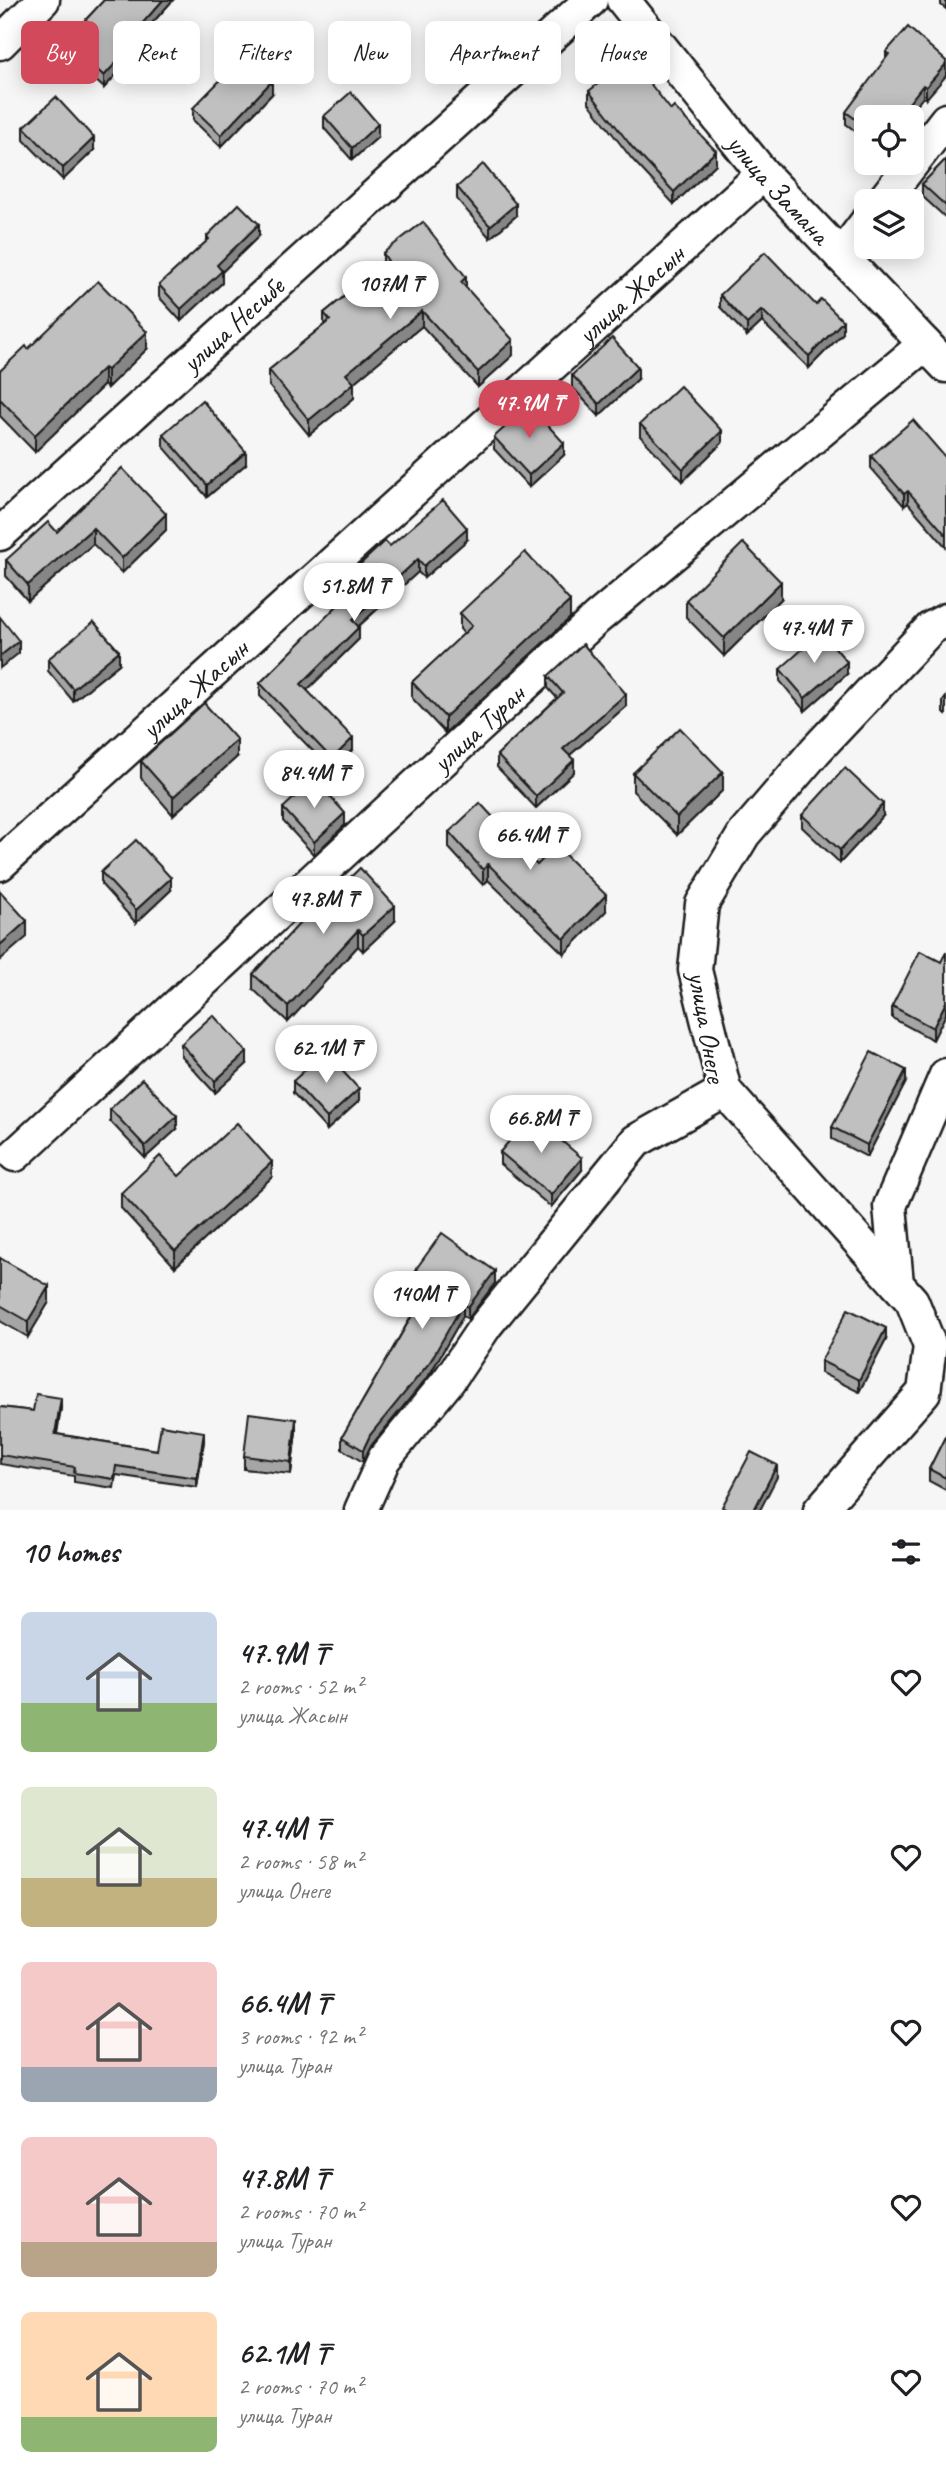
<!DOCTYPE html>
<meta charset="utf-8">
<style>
:root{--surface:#fff;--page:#f6f6f6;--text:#202124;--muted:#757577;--accent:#d1495b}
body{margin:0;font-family:Caveat,sans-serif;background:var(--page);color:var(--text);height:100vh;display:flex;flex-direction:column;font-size:26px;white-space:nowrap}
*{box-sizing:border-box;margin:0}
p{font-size:23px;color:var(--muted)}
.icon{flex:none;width:38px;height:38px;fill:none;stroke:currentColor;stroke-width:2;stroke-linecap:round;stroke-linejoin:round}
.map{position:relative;height:1510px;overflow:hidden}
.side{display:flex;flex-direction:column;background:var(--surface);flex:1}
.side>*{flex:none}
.banner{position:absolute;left:21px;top:21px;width:905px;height:63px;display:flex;gap:14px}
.controls{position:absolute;left:854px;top:105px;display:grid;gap:14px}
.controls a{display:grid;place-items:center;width:70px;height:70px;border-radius:10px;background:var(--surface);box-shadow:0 4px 18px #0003;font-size:35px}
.price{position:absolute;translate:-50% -60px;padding:0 16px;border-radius:24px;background:#fff;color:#222;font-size:23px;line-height:46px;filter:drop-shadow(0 2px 4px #0008)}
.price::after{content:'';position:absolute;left:50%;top:42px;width:21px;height:16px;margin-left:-10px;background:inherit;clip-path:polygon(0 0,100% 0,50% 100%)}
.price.on{background:var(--accent);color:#fff}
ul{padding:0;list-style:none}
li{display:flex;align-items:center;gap:21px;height:175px;padding:0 21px}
li span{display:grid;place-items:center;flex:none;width:196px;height:140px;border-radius:10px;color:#555}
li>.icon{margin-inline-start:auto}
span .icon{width:84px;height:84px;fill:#fffc;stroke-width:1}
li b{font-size:30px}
h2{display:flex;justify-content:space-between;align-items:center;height:84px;padding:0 21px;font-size:30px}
.pill{padding:0 24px;border-radius:10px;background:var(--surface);box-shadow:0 4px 18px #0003;font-size:24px;line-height:63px}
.pill.on{background:var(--accent);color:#fff}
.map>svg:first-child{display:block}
</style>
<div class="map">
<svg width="946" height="1510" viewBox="0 0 946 1510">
<rect width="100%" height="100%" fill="#f6f6f6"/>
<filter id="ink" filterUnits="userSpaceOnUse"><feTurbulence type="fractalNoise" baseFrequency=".0143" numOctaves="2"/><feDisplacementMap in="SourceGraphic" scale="14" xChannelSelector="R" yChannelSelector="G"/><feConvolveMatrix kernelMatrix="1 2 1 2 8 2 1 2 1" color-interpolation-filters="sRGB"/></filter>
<g filter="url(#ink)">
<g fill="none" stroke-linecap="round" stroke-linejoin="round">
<defs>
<g id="minor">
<path id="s1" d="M623,0L763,174L946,366"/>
<polyline points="0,43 43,0"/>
<polyline points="883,201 946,120"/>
<polyline points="841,256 866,223"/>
<path id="s2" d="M0,534L591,0"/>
<path id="s3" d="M0,864L763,174"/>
<polyline points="725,1091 897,1284"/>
<path id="s4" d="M15,1155L597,618L925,344"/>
<polyline points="361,1510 384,1459 449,1380 486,1325 636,1141 725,1091 695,970 702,904 744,834 816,750 931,628 946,620"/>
<polyline points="820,1510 924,1392 930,1346 912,1301 897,1284 890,1206 946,1075"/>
</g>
</defs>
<use href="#minor" stroke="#1c1c1c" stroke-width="37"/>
<use href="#minor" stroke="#fff" stroke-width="32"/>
</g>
<g fill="#a5a5a5" stroke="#1c1c1c" stroke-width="2">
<polygon points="104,0 173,0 145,31 145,43 104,88 66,53 66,41"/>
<polygon points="941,0 946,0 946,9 941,5"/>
<polygon points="886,52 946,61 926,99 923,97 907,117 866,117 866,139 846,124 846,112 886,59"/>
<polygon points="589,91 671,110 716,164 674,204 632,159 589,103"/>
<polygon points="272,94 221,147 193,120 193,108"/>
<polygon points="324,116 378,137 352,160 324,128"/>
<polygon points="24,127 94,150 63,180 24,140"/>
<polygon points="946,159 946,218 922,196 922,184"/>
<polygon points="457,187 516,216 490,238 457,199"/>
<polygon points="207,236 259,236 222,272 222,283 181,321 159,297 159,285 207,241"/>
<polygon points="383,253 466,288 513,355 478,387 422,326 353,383 354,398 309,435 269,386 269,370 324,325 324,313 383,265"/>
<polygon points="720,295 843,333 809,368 762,322 747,336 720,307"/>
<polygon points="28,349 147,349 107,388 104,385 35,452 0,416 0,371"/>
<polygon points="572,375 638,379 599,416 572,387"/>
<polygon points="640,424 722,443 683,481 640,436"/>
<polygon points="163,434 246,464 207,497 163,446"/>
<polygon points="494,437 564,455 529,487 494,449"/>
<polygon points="871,456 946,458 946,547 908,503 904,506 871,468"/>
<polygon points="122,468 166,530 122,573 93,544 28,601 6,576 6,560 57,532"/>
<polygon points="467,540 424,578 418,572 358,627 359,639 307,690 353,750 332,771 260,696 260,683 356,587 353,583 353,571 390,546"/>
<polygon points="781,599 724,656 686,617 686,600"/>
<polygon points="460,613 570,618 445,733 412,698 412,682 464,634 460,629"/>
<polygon points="48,659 119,664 73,701 48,671"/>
<polygon points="780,669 847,674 805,711 780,681"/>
<polygon points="548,676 626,706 570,755 574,772 536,808 497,767 497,755 557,698 548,688"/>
<polygon points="946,697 946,715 943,713 943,701"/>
<polygon points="237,757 173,815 141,778 141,761"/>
<polygon points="633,773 723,790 677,835 633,791"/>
<polygon points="283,808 345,825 314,855 283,821"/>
<polygon points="802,815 883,816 840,863 802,827"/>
<polygon points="449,832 537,865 606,911 564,954 488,880 483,885 449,848"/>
<polygon points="101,872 171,890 136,923 101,884"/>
<polygon points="313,913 395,921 363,951 358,946 288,1022 253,989 253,974"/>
<polygon points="941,962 933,1040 892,1018 892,1006"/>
<polygon points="181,1044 247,1064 215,1093 181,1056"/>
<polygon points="293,1081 359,1101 327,1130 293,1093"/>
<polygon points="906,1082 867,1157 832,1139 832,1127"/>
<polygon points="110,1109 177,1129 145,1158 110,1121"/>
<polygon points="500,1152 582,1170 551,1207 500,1164"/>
<polygon points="179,1176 272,1177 175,1267 121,1208 121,1193"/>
<polygon points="0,1258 49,1302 28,1337 0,1321"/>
<polygon points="416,1269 495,1283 468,1319 463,1316 430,1374 370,1447 363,1462 342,1449 342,1437 427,1289 416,1282"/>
<polygon points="886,1340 859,1392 821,1373 821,1361"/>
<polygon points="0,1407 33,1411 61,1408 57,1434 157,1450 204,1441 197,1487 116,1475 114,1488 74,1482 74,1476 0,1464"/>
<polygon points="296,1431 291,1474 244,1469 244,1456"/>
<polygon points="946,1435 946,1490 929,1481 929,1469"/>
</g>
<g fill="#868686" stroke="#1c1c1c" stroke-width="2">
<polygon points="163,0 173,0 145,31 145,43 104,88 104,76 140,26"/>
<polygon points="946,64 946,76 926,99 926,87"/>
<polygon points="272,81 272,94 221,147 221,135"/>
<polygon points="923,85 923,97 907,117 898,117"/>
<polygon points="378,124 378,137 352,160 352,148"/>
<polygon points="94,138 94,150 63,180 63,168"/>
<polygon points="716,151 716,164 674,204 674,192"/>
<polygon points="516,204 516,216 490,238 490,226"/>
<polygon points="259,224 259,236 222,272 222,283 181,321 181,309 217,265"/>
<polygon points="466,277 466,293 461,282"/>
<polygon points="762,310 762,322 747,336 747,324"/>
<polygon points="422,311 422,326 346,389 346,374"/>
<polygon points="843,321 843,333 809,368 809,356"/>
<polygon points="147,332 147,349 107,388 107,370"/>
<polygon points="513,340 513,355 478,387 478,372"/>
<polygon points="638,367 638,379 599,416 599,404"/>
<polygon points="104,368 104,385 35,452 35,435"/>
<polygon points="354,383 354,398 309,435 309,420"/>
<polygon points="722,431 722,443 683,481 683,469"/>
<polygon points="564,443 564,455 529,487 529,475"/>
<polygon points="246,452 246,464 207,497 207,485"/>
<polygon points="908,491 908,503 904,506 904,494"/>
<polygon points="166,514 166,530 122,573 122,558"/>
<polygon points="93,528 93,544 28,601 28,585"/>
<polygon points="467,528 467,540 424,578 424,566"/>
<polygon points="418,559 418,572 352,632 352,620"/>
<polygon points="781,582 781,599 724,656 724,638"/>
<polygon points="570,601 570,618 445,733 445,717"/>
<polygon points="359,627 359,639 301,696 301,684"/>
<polygon points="19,641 19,653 0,668 0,656"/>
<polygon points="119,651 119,664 73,701 73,689"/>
<polygon points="847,662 847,674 805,711 805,698"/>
<polygon points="626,694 626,706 563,761 563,749"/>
<polygon points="353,738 353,750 332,771 332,759"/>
<polygon points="237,740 237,757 173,815 173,797"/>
<polygon points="574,760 574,772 536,808 536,796"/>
<polygon points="723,772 723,790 677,835 677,817"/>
<polygon points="883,804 883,816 840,863 840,850"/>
<polygon points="345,813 345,825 314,855 314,842"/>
<polygon points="488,864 488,880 483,885 483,870"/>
<polygon points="171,878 171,890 136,923 136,910"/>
<polygon points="606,895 606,911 564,954 564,939"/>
<polygon points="395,906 395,921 363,951 363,935"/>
<polygon points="27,921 27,937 0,960 0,945"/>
<polygon points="358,930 358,946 288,1022 288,1006"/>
<polygon points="946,1002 946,1014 933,1040 933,1028"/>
<polygon points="247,1052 247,1064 215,1093 215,1081"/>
<polygon points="906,1070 906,1082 867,1157 867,1145"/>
<polygon points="359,1089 359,1101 327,1130 327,1118"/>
<polygon points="177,1116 177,1129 145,1158 145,1146"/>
<polygon points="582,1158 582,1170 551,1207 551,1195"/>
<polygon points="272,1162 272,1177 175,1267 175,1251"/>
<polygon points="495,1271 495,1283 468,1319 468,1307"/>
<polygon points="49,1286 49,1302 28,1337 28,1321"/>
<polygon points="463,1304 463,1316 430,1374 370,1447 363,1462 363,1450 370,1435"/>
<polygon points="886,1328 886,1340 859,1392 859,1380"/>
<polygon points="61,1398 61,1408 55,1443 55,1434"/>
<polygon points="296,1419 296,1431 291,1474 291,1462"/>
<polygon points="204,1432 204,1441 197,1487 197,1478"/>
<polygon points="777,1465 777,1477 760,1510 754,1510"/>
</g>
<g fill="#c0c0c0" stroke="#1c1c1c" stroke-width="2">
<polygon points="104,0 163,0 140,26 145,31 104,76 66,41"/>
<polygon points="908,27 946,61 946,64 926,87 923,85 898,117 866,117 866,127 846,112 889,54 886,52"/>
<polygon points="245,55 272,81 221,135 193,108"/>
<polygon points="630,58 671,110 674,107 716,151 674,192 632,147 589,91"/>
<polygon points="351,92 378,124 352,148 324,116"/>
<polygon points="56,97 94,138 63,168 24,127"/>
<polygon points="946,159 946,206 922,184"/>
<polygon points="483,164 516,204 490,226 457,187"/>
<polygon points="239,204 259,224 217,265 222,271 181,309 159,285 209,239 207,236"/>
<polygon points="423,222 466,277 461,282 513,340 478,372 422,311 346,374 354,383 309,420 269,370 330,320 324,313 388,261 383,253"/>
<polygon points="765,252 816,305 821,299 843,321 809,356 762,310 747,324 720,295"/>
<polygon points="98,281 147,332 107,370 104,368 35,435 0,399 0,371 26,346 28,349"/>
<polygon points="612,338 638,367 599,404 572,375"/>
<polygon points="680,386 722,431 683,469 640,424"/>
<polygon points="202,400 246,452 207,485 163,434"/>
<polygon points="529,405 564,443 529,475 494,437"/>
<polygon points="913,420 946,458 946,535 908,491 904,494 871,456"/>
<polygon points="122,468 166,514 122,558 93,528 28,585 6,560 48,522 57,532"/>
<polygon points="443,500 467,528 424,566 418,559 352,620 359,627 301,684 353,738 332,759 260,683 362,581 353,571 385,541 390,546"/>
<polygon points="743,543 781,582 724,638 686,600"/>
<polygon points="525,552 570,601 445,717 412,682 472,626 460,613"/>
<polygon points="0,617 19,641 0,656"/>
<polygon points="94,622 119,651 73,689 48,659"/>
<polygon points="822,632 847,662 805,698 780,669"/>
<polygon points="583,644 626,694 563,749 574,760 536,796 497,755 563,693 548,676"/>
<polygon points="204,703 237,740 173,797 141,761"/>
<polygon points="680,728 723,772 677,817 633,773"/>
<polygon points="845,768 883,804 840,850 802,815"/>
<polygon points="314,779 345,813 314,842 283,808"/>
<polygon points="480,803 537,865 556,846 606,895 564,939 488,864 483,870 449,832"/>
<polygon points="136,840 171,878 136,910 101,872"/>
<polygon points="360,868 395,906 363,935 358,930 288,1006 253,974 311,911 313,913"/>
<polygon points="0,891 27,921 0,945"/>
<polygon points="920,951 941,962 946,952 946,1002 933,1028 892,1006"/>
<polygon points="213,1015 247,1052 215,1081 181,1044"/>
<polygon points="325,1052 359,1089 327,1118 293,1081"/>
<polygon points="871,1052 906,1070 867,1145 832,1127"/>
<polygon points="142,1079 177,1116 145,1146 110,1109"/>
<polygon points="531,1115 582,1158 551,1195 500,1152"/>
<polygon points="237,1123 272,1162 175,1251 121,1193 160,1156 179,1176"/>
<polygon points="442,1233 495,1271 468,1307 463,1304 430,1362 370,1435 363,1450 342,1437 432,1281 416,1269"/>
<polygon points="0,1258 49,1286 28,1321 0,1305"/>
<polygon points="848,1309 886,1328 859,1380 821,1361"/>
<polygon points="36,1394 61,1398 55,1434 157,1450 161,1425 204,1432 197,1478 116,1466 114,1479 74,1473 75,1467 0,1455 0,1407 33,1411"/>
<polygon points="249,1413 296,1419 291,1462 244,1456"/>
<polygon points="946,1435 946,1478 929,1469"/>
<polygon points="751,1452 777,1465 754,1510 727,1510 722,1507"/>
</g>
</g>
<g text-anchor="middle" stroke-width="5" stroke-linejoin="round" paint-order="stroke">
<g font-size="28" fill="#1c1c1c" stroke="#fff">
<text dy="10" stroke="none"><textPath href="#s1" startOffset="245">улица Замана</textPath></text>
<text dy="10" stroke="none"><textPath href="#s3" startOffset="850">улица Жасын</textPath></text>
<text dy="10" stroke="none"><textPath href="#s2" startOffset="313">улица Несибе</textPath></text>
<text dy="10" stroke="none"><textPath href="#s3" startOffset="262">улица Жасын</textPath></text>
<text dy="10" stroke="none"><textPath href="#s4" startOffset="630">улица Туран</textPath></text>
<text transform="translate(708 1027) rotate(80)" y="10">улица Онеге</text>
</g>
</g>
</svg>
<div class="controls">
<a><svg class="icon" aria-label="locate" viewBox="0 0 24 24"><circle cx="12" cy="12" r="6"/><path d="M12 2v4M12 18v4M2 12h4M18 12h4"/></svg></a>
<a><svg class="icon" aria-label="layers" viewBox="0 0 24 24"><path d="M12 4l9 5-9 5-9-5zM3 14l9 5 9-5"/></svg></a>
</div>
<b class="price" style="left:390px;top:321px">107M ₸</b>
<b class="price on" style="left:529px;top:440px">47.9M ₸</b>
<b class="price" style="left:354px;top:623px">51.8M ₸</b>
<b class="price" style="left:814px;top:665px">47.4M ₸</b>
<b class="price" style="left:314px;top:810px">84.4M ₸</b>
<b class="price" style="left:530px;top:872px">66.4M ₸</b>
<b class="price" style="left:323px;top:936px">47.8M ₸</b>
<b class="price" style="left:326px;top:1085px">62.1M ₸</b>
<b class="price" style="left:541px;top:1155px">66.8M ₸</b>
<b class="price" style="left:422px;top:1331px">140M ₸</b>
<div class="banner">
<a class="pill on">Buy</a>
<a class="pill">Rent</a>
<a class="pill">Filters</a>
<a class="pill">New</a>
<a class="pill">Apartment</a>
<a class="pill">House</a>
</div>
</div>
<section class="side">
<h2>10 homes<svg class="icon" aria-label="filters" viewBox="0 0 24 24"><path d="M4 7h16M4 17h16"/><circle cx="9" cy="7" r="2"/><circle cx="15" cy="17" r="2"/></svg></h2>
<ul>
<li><span style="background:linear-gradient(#c9d6e8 65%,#8fb573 0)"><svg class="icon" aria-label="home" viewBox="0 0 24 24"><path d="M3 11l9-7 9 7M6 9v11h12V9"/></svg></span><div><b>47.9M ₸</b><p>2 rooms · 52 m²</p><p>улица Жасын</p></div><svg class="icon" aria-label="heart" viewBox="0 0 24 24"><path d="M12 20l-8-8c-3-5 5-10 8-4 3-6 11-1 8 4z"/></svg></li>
<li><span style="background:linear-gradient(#dfe7d0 65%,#c2b280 0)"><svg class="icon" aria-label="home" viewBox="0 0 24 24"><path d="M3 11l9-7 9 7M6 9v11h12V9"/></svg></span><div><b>47.4M ₸</b><p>2 rooms · 58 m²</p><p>улица Онеге</p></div><svg class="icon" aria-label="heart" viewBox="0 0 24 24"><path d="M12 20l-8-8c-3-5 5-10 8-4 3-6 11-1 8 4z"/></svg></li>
<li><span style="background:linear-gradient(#f6c9c9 75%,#9aa5b1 0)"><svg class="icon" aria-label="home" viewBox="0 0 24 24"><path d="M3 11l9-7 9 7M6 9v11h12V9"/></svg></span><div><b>66.4M ₸</b><p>3 rooms · 92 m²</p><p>улица Туран</p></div><svg class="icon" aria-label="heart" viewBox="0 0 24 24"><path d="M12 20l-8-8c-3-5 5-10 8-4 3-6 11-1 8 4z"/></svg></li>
<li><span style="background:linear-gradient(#f6c9c9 75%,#b9a48a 0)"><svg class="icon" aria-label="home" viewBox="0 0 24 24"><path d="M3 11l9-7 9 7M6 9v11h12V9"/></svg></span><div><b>47.8M ₸</b><p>2 rooms · 70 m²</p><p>улица Туран</p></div><svg class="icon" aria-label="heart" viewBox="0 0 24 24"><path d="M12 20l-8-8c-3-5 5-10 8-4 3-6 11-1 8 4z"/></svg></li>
<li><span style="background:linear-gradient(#ffd9b3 75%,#8fb573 0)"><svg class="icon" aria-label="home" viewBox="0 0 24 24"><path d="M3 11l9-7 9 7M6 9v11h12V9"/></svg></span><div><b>62.1M ₸</b><p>2 rooms · 70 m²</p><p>улица Туран</p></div><svg class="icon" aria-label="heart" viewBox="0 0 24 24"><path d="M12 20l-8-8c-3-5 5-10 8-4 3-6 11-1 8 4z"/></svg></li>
</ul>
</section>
